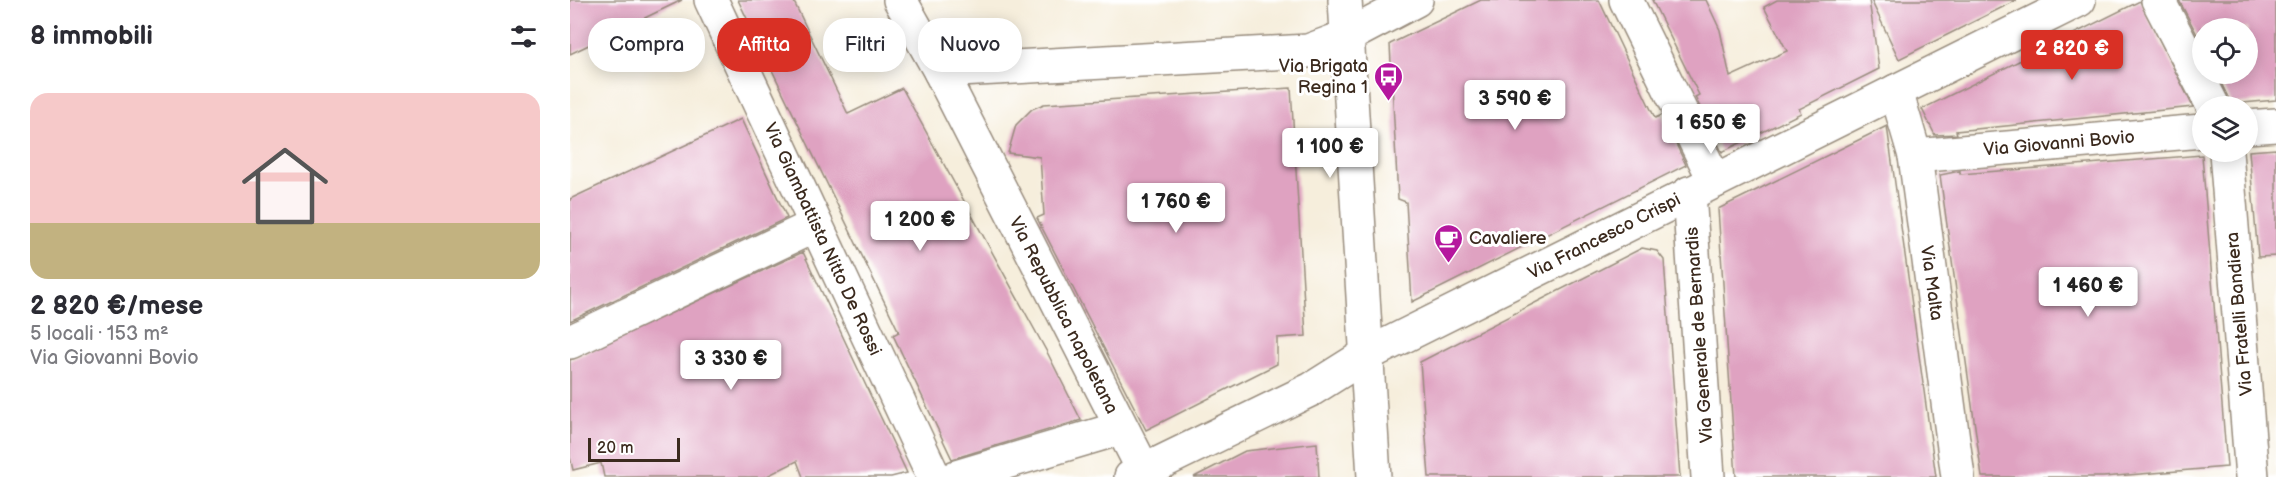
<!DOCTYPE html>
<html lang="it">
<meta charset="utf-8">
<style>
:root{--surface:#fff;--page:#f7f7f7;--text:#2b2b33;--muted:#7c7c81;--accent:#d93025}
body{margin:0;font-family:"Balsamiq Sans",sans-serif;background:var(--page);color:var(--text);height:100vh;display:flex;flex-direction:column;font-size:22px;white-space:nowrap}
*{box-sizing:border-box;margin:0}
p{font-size:20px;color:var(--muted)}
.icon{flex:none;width:33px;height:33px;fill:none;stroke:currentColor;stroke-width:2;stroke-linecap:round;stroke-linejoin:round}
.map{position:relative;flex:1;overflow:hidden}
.side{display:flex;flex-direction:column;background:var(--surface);width:570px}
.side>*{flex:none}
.hud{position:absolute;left:18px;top:18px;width:570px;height:54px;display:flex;gap:12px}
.buttons{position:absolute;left:1622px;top:18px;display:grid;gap:12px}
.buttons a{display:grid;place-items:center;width:66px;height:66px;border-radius:50%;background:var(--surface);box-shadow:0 3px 15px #0003;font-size:30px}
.scale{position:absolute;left:18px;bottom:15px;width:92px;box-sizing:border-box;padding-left:6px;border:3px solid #3b2a1e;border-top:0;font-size:16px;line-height:21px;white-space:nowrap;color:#3b2a1e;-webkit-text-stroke:4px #fff;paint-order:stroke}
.price{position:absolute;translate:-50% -51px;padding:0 14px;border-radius:6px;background:#fff;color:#222;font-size:20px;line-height:39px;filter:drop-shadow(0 2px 3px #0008)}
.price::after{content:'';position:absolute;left:50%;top:36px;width:18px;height:14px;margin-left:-9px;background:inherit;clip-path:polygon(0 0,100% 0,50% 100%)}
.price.active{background:var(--accent);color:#fff}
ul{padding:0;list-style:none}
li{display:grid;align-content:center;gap:12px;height:318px;padding:0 30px}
li span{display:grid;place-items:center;height:186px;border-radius:18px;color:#555}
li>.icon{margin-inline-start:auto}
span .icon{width:108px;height:108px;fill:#fffc;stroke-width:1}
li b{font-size:26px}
h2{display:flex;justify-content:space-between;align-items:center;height:72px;padding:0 30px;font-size:26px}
.tag{padding:0 21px;border-radius:24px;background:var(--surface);box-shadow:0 3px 15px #0003;font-size:21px;line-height:54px}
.tag.active{background:var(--accent);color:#fff}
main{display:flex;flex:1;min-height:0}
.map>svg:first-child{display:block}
</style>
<main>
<section class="side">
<h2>8 immobili<svg class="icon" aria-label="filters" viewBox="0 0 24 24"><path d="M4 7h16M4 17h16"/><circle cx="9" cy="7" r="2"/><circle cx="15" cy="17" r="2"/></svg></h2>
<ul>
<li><span style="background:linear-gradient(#f6c9c9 70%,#c2b280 0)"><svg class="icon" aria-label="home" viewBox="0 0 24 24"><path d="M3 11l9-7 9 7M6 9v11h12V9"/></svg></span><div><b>2 820 €/mese</b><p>5 locali · 153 m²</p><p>Via Giovanni Bovio</p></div></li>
</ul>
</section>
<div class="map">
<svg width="1706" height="477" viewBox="0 0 1706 477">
<rect width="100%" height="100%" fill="#fff"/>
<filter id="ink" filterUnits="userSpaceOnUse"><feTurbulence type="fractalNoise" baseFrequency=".0167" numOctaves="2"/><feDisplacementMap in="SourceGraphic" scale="12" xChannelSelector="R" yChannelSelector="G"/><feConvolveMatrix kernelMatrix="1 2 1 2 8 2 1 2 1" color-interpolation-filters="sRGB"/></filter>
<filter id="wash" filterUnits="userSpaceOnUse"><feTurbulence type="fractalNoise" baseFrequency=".008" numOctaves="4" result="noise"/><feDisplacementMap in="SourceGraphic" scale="24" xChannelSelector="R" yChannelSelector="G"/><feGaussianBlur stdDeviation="1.35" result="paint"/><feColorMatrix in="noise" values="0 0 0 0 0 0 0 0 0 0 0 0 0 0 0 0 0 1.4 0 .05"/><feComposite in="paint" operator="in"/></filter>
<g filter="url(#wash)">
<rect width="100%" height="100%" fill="#f6eedc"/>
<g id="blocks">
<g fill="#dfa2c1">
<polygon points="0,0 112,0 0,54"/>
<polygon points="168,0 223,0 278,114 332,88 478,354 511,420 382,459 323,335 329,332"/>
<polygon points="911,0 1029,0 1085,118 1092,115 1116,165 842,302 836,202 828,199 820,44"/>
<polygon points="1082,0 1136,0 1150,30 1160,77 1217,51 1194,7 1207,0 1299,0 1309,69 1229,109 1231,113 1152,152 1125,97 1129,95"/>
<polygon points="1301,0 1447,0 1329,59"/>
<polygon points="1609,0 1706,0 1706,100 1661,104 1647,74 1677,74 1677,28 1632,28 1632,44"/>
<polygon points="1570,1 1623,107 1386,131 1387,134 1365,135 1352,109"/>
<polygon points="721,88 736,336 707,338 707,364 576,430 467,218 474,215 470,157 438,153 446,125 462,109 474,104"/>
<polygon points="171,119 217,218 0,321 0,199"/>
<polygon points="1317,126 1366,477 1166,477 1148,209"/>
<polygon points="1706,149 1706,256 1688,257 1679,151"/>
<polygon points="1632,155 1657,467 1533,477 1412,477 1370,175 1390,171 1390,174"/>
<polygon points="1072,248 1087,251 1094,260 1110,477 859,477 850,362"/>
<polygon points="233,252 337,473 321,477 233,477 227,461 195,477 34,477 31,463 3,470 0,457 0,360"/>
<polygon points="747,443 749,477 624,477 675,451"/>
</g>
</g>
</g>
<g filter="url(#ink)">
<use href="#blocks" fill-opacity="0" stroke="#988c7d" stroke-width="1.5"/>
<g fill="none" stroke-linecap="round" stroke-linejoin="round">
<defs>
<g id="minor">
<polyline points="141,0 364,477"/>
<polyline points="330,0 370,71 574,471"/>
<polyline points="1056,0 1145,181"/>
<polyline points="1588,0 1643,106"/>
<polyline points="370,71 738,51 778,36 846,0"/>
<polyline points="1326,91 1345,156 1388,477"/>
<polyline points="1677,127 1706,125"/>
<polyline points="1656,152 1682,477"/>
<polyline points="1345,156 1632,131"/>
<polyline points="1119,193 1138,477"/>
<polyline points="0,342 246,225"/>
<polyline points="796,355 1509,0"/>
<polyline points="386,477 551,428"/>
</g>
<g id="major">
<polyline points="775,0 804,477"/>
<polyline points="561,477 742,389 796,355"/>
</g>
</defs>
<use href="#minor" stroke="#988c7d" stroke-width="36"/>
<use href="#major" stroke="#988c7d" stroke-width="36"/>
<use href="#minor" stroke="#fff" stroke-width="33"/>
<use href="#major" stroke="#fff" stroke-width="33"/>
</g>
</g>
<defs>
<symbol id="bus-pin" viewBox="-11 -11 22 30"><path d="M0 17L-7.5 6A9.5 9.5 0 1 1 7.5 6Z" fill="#b5179e" stroke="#fff"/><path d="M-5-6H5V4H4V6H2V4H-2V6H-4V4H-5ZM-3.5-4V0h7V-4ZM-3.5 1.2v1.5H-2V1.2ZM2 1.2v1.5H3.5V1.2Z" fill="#fff"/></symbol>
<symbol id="cafe-pin" viewBox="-11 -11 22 30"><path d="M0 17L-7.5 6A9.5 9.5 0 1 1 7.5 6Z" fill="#b5179e" stroke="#fff"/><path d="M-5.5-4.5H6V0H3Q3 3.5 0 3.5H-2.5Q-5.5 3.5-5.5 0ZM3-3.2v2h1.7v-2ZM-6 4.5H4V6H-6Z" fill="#fff"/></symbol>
</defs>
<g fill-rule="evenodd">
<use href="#bus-pin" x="802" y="60" width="33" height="45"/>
<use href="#cafe-pin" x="862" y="222" width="33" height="45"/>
</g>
<g text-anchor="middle" stroke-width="6" stroke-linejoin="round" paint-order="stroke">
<g font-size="18" fill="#3b2a1e" stroke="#fff" text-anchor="end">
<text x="798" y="72">Via Brigata<tspan x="798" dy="21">Regina 1</tspan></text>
<text x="899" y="244" text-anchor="start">Cavaliere</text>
</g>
<g font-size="18" fill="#3b2a1e" stroke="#fff">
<text transform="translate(1489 143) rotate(-5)" y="6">Via Giovanni Bovio</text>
<text transform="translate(1034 236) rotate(-27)" y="6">Via Francesco Crispi</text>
<text transform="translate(253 239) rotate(65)" y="6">Via Giambattista Nitto De Rossi</text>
<text transform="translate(1362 283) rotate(82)" y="6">Via Malta</text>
<text transform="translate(1669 314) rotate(-95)" y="6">Via Fratelli Bandiera</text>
<text transform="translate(494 315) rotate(63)" y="6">Via Repubblica napoletana</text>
<text transform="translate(1129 335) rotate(-94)" y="6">Via Generale de Bernardis</text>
</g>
</g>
</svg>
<div class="buttons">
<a><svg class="icon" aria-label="locate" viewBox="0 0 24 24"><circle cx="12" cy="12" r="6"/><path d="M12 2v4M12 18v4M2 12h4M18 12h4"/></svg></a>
<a><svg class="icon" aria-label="layers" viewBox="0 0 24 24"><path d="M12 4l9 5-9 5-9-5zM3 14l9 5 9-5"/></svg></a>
</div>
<div class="scale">20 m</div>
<b class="price active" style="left:1502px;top:81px">2 820 €</b>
<b class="price" style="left:945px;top:131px">3 590 €</b>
<b class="price" style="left:1141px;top:155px">1 650 €</b>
<b class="price" style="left:760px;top:179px">1 100 €</b>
<b class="price" style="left:606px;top:234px">1 760 €</b>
<b class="price" style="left:350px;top:252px">1 200 €</b>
<b class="price" style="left:1518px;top:318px">1 460 €</b>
<b class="price" style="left:161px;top:391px">3 330 €</b>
<div class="hud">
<a class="tag">Compra</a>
<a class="tag active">Affitta</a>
<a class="tag">Filtri</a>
<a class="tag">Nuovo</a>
</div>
</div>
</main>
